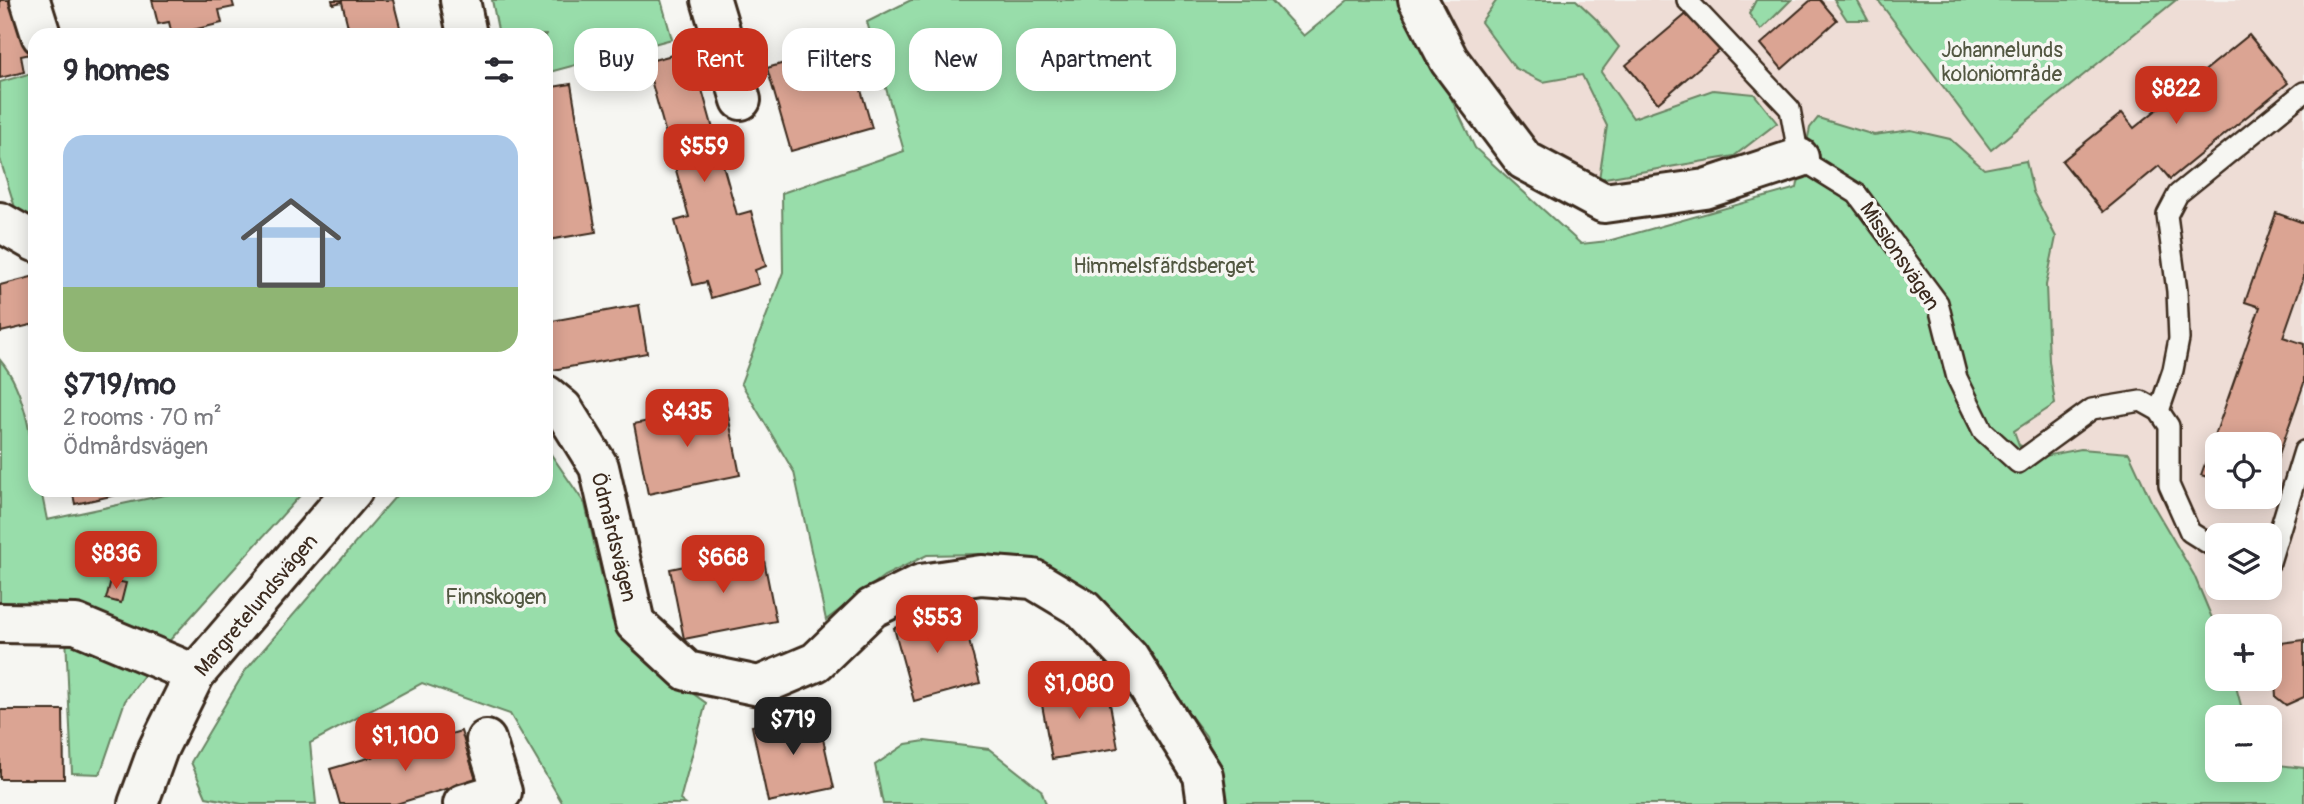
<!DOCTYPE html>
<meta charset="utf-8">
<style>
:root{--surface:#fff;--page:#f2f2f3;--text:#2b2b33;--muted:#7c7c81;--accent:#c8321e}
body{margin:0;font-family:Pangolin,sans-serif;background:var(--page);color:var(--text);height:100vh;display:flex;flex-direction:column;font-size:26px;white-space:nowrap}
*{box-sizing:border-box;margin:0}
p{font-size:23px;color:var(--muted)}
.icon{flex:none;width:38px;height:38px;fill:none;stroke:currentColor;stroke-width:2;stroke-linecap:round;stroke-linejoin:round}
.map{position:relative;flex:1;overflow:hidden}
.panel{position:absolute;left:28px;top:28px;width:525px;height:469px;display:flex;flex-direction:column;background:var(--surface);border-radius:21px;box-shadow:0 4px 18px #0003}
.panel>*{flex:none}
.banner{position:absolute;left:574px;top:28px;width:665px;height:63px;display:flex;gap:14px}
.buttons{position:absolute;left:2205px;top:432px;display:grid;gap:14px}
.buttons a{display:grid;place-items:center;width:77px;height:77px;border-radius:14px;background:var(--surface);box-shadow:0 4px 18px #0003;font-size:35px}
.price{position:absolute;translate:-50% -60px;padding:0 16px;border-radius:14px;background:var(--accent);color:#fff;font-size:23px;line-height:46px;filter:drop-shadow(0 2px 4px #0008)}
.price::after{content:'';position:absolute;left:50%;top:42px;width:21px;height:16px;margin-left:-10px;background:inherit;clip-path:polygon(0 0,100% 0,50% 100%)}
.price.current{background:#222;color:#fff}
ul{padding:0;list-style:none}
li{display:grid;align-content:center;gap:14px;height:371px;padding:0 35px}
li span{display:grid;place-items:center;height:217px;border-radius:21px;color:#555}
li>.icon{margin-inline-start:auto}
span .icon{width:126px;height:126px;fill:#fffc;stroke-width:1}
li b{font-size:30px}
h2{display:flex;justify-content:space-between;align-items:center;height:84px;padding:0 35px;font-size:30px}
.pill{padding:0 24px;border-radius:21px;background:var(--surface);box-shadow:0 4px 18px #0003;font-size:24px;line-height:63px}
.pill.current{background:var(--accent);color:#fff}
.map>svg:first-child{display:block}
</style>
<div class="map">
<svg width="2304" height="804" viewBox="0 0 2304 804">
<rect width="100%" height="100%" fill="#f6f6f2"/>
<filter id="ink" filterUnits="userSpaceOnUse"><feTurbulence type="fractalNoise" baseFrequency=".0143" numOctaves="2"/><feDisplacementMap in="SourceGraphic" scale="14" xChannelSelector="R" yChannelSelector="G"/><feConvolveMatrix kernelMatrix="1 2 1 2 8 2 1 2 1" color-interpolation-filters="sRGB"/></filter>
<g filter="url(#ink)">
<path fill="#eeddd6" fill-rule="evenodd" d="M1439,0H1878L1991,149L2176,0H2304V768L2270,764V718L2244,717L2234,679H2270V626H2217V630L2194,575L2153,505L2129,453L2081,449L2045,456L2019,445L2013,431L2055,404L2049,361L2046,285L2056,237L2033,192L2026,161L1984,169L1950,139L1911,130L1874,135L1818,118L1810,128L1797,187L1781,150L1709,176L1612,192L1532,151L1463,51ZM2217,444H2270V497H2217ZM2217,536H2270V588H2217Z"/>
<g fill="#98ddaa" stroke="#6a8464" stroke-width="2">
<polygon points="492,0 661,0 672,39 546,73 546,35 499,35"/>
<polygon points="911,0 1271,0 1304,36 1348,0 1404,0 1475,148 1581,244 1608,241 1797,188 1810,128 1818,118 1874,135 1911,130 1950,139 1984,169 2026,161 2033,192 2056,237 2046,285 2049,361 2055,404 2014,431 2019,445 2045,456 2081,449 2129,453 2153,505 2194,575 2217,630 2217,679 2234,679 2244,717 2217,718 2217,770 2270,770 2270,764 2304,768 2304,804 1227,804 1206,736 1143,654 1062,575 1030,558 978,554 927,555 884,576 826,620 794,472 741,383 783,272 782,193 904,151 867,22"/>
<polygon points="1497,0 1576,0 1597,20 1619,47 1601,72 1633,118 1713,90 1754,94 1777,123 1734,156 1599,179 1607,126 1582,75 1543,82 1515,68 1481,22"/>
<polygon points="1756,0 1791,0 1761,30 1749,14"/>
<polygon points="1834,0 1857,0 1868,20 1847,20"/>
<polygon points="1878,0 2176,0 1991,150"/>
<polygon points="35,72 35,216 17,214 0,159 0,82"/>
<path d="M0,360C26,390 35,450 35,490H41L47,520L188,490H305L171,639L125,701L100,774L72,773L65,613L0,612Z"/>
<polygon points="546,447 585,504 612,620 642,657 706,703 680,800 685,804 563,804 510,714 422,683 310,743 316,804 242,804 206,797 191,762 245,671 401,490 546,490"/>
<polygon points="925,741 989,749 1041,790 1046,804 883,804 875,765 906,744"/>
</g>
<g fill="#dba493" stroke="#3b2a1e" stroke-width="2">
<polygon points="0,0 9,0 10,6 23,3 35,53 21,56 24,72 0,78"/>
<polygon points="152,0 232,0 234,7 219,10 222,23 172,35 169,22 158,24"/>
<polygon points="332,0 393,0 402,35 350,35 342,2 333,4"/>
<polygon points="1811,0 1820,0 1837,20 1782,69 1761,44"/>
<polygon points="1690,11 1722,48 1658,103 1626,65"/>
<polygon points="2249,35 2288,83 2170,179 2159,166 2103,212 2062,161 2122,113 2134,128"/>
<polygon points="848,45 872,128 791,151 767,68"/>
<polygon points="691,50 737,215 751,211 766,266 755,270 759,284 711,298 706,282 693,285 675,221 689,217 646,62"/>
<polygon points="571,84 596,232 548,240 546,88"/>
<polygon points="2276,213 2304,223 2304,277 2283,337 2304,344 2304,383 2270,480 2270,444 2217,444 2217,480 2201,475 2260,307 2245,302"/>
<polygon points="35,276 35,324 1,332 0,285"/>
<polygon points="639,305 647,353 547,371 546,322"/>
<polygon points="726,405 740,475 648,494 634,424"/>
<polygon points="72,490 138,490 75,504"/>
<polygon points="762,550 776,621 684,639 670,569"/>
<polygon points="111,580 126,583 121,603 106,599"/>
<polygon points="961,610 980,683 914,701 894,628"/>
<polygon points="2304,640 2304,697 2286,705 2276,697 2273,644"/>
<polygon points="1106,682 1118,748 1052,759 1040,694"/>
<polygon points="0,710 63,710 64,779 0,779"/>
<polygon points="817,712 834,788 768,802 752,726"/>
<polygon points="461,731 476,780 396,804 340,804 330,769"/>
</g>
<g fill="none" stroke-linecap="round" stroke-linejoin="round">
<defs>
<g id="lane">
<polyline points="1687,0 1790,109 1799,158 1857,194 1938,303 1957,378 1983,431 2018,463 2092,409 2141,401 2159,411 2169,426 2169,485 2190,532 2217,549"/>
<polyline points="2159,411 2173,370 2179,339 2177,291 2167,215 2178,194 2304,92"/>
<polyline points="2270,562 2304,451"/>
</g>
<g id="street">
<polyline points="30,0 41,35"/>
<polyline points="460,0 467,35"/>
<polyline points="711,0 741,100"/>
<polyline points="1418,0 1449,60 1524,160 1604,203 1705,189 1799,158"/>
<polyline points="0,222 35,242"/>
<polyline points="546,395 563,409 599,467 635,623 687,671 759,686 816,662 872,608 921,584 981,575 1033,579 1083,609 1129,657 1203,775 1207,804"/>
<polyline points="0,623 76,624 195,674"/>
<polyline points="138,804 158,749 195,674 353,490"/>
<polyline points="463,804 502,792 486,740"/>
</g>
</defs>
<use href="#lane" stroke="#3b2a1e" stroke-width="24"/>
<use href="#street" stroke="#3b2a1e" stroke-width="44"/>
<use href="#lane" stroke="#f6f6f2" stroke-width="19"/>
<use href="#street" stroke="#f6f6f2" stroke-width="38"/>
</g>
</g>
<g text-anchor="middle" stroke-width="7" stroke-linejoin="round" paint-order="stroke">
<g font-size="21" fill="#525741" stroke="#f6f6f2">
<text x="2002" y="57">Johannelunds<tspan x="2002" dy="24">koloniområde</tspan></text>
<text x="1164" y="273">Himmelsfärdsberget</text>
<text x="496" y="604">Finnskogen</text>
</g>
<g font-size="21" fill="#3b2a1e" stroke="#f6f6f2">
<text transform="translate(1900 256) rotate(56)" y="7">Missionsvägen</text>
<text transform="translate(614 537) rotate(76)" y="7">Ödmårdsvägen</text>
<text transform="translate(256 605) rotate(-50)" y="7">Margretelundsvägen</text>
</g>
</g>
</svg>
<div class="buttons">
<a><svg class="icon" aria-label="locate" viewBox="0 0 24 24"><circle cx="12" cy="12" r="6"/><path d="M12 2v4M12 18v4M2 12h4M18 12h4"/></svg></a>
<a><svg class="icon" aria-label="layers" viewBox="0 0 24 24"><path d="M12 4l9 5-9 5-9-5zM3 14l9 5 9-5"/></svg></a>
<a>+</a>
<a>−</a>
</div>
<b class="price" style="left:2176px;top:126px">$822</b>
<b class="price" style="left:704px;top:184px">$559</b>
<b class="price" style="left:687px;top:449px">$435</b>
<b class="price" style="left:116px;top:591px">$836</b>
<b class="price" style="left:723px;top:595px">$668</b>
<b class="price" style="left:937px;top:655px">$553</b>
<b class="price" style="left:1079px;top:721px">$1,080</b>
<b class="price current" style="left:793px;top:757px">$719</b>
<b class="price" style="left:405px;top:773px">$1,100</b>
<div class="banner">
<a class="pill">Buy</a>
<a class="pill current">Rent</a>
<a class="pill">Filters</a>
<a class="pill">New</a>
<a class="pill">Apartment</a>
</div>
<section class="panel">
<h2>9 homes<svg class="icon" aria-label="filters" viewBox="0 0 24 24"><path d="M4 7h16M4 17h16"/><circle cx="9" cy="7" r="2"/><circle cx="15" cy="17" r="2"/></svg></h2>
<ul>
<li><span style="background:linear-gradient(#a9c7e8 70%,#8fb573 0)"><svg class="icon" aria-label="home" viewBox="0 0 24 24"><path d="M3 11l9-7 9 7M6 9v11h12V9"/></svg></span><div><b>$719/mo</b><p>2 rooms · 70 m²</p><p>Ödmårdsvägen</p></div></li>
</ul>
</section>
</div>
